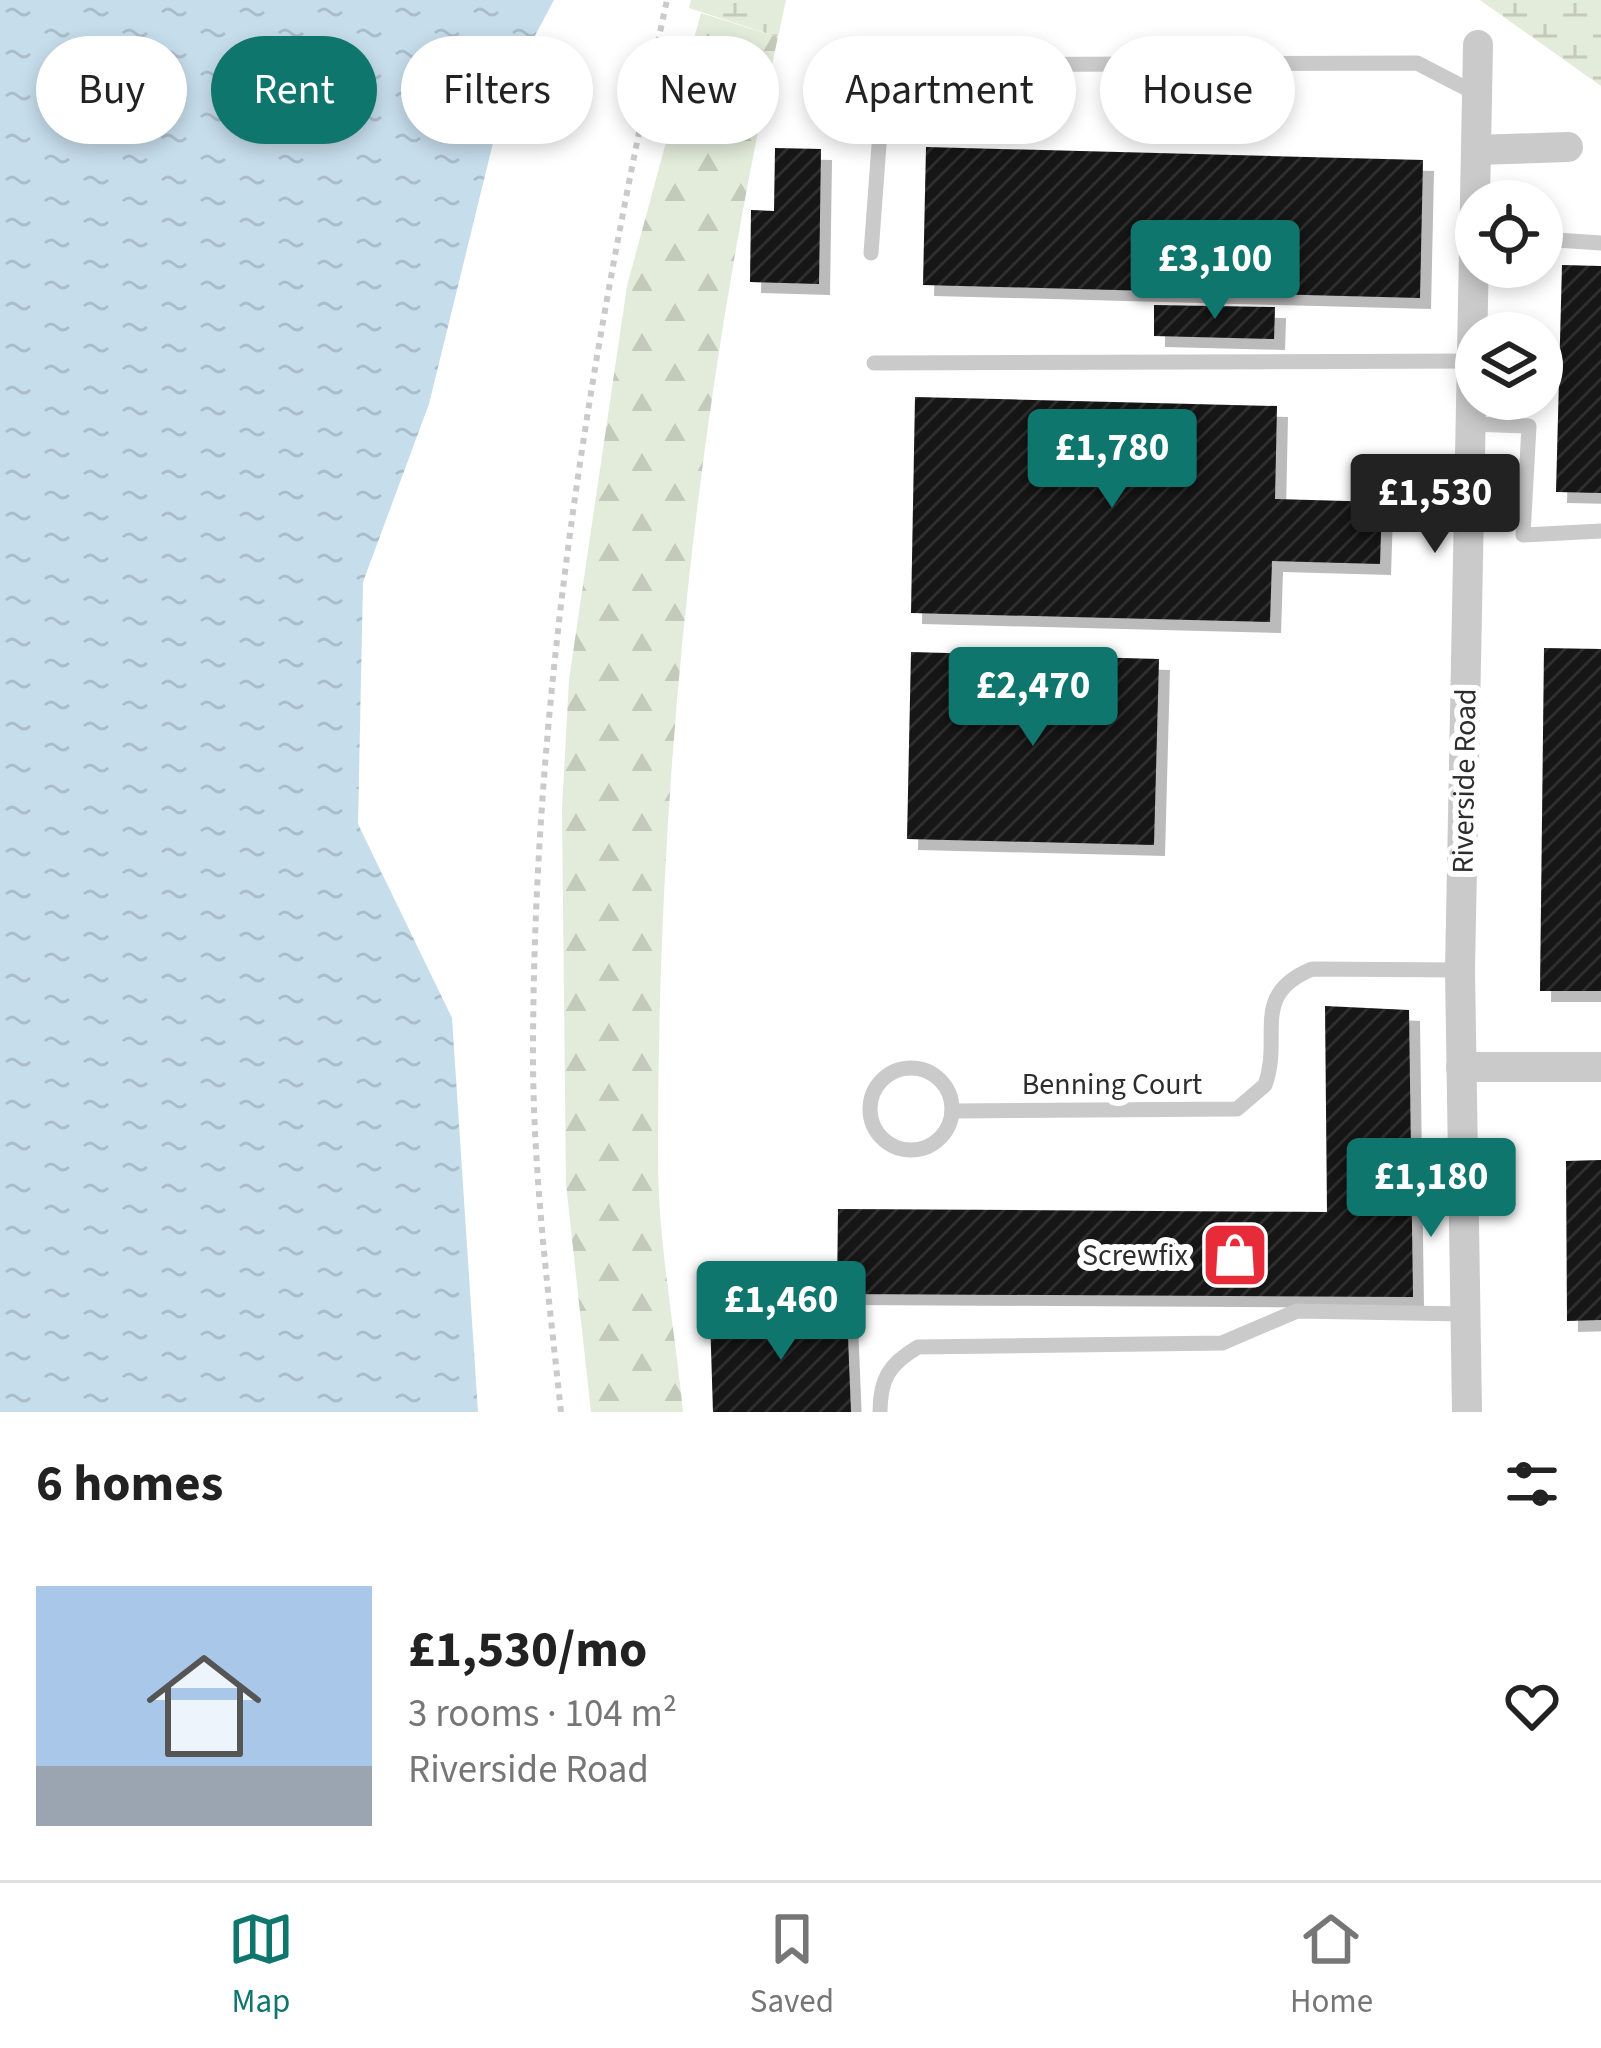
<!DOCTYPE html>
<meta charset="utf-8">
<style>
:root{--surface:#fff;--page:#f6f6f6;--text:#222;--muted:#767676;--line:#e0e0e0;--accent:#0f766e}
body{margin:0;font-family:"Source Sans 3",sans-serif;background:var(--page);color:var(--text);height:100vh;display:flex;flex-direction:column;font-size:45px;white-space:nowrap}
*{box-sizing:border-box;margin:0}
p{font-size:39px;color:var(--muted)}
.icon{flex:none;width:66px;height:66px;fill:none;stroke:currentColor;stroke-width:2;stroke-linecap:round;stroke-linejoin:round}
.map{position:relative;height:1412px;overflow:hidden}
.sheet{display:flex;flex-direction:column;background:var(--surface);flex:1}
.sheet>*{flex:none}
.top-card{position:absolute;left:36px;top:36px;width:1530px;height:108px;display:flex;gap:24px}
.controls{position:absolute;left:1455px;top:180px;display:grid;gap:24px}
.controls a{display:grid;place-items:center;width:108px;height:108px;border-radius:50%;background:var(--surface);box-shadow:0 6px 18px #0003;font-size:60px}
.price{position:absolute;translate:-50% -102px;padding:0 27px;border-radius:12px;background:var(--accent);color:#fff;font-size:39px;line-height:78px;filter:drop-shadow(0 3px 6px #0008)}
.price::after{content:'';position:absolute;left:50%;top:72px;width:36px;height:27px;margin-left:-18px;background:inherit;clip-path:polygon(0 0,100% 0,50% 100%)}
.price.selected{background:#222;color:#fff}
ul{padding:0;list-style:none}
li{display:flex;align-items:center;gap:36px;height:300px;padding:0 36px}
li+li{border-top:3px solid var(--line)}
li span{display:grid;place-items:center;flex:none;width:336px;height:240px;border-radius:0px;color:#555}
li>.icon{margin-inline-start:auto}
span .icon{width:144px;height:144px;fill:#fffc;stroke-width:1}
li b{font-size:51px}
h2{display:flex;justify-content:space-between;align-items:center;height:144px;padding:0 36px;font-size:51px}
.chip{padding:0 42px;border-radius:54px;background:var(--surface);box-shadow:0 6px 18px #0003;font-size:42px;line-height:108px}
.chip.selected{background:var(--accent);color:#fff}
.menu{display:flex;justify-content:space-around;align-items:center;height:168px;border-top:3px solid var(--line);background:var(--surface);font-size:33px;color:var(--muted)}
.menu a{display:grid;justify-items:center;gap:6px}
.menu .selected{color:var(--accent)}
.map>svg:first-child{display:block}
</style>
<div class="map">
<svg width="1601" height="1412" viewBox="0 0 1601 1412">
<defs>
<pattern id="forest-firs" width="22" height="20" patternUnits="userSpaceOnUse" patternTransform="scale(3)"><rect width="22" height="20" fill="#e3ebda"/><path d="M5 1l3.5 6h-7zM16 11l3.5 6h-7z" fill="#c3cabb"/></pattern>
<pattern id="wetland-marsh" width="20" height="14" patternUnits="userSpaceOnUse" patternTransform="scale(3)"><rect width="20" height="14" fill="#e3ebda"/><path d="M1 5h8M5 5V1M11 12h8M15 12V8" fill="none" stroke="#c3cabb"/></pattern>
<pattern id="water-ripples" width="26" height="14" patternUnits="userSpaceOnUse" patternTransform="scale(3)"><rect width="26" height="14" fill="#c6ddeb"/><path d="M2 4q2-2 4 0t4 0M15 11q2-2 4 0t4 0" fill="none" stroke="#aabeca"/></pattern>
<pattern id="building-hatch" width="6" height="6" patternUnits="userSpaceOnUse" patternTransform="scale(3)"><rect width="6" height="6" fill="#141414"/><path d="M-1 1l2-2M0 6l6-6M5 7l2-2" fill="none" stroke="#2e2e2e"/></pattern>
<filter id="shadow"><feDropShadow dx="11" dy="11" stdDeviation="0" flood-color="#0004"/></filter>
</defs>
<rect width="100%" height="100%" fill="#fff"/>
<path fill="url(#forest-firs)" d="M701,13L778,37C697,404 657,782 658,1158C658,1242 675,1329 683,1412H591L566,1184L562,809L569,680L627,286Z"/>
<g fill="url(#wetland-marsh)">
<polygon points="691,0 786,0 778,37 689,8"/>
<polygon points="1480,0 1601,0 1601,86"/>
</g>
<polygon fill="url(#water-ripples)" points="0,0 554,0 506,90 429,404 363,582 358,824 452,1018 478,1412 0,1412"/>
<g fill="url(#building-hatch)" filter="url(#shadow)">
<polygon points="926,147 1423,160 1420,298 923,285"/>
<polygon points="775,148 821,149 819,284 750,282 751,210 774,211"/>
<polygon points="1562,265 1601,266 1601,493 1556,492"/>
<polygon points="1154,305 1275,307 1274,339 1154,336"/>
<polygon points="915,397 1277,406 1275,499 1382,502 1380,564 1272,561 1270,622 911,613"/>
<polygon points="1544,648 1601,649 1601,991 1540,991"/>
<polygon points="911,652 1159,659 1154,845 907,839"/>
<polygon points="1325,1006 1409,1010 1413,1297 837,1294 838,1209 1327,1212"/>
<polygon points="1601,1160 1601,1320 1567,1321 1566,1161"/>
<polygon points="847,1312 851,1412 713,1412 710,1317"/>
</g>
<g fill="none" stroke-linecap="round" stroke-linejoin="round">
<path stroke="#cacaca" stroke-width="6" stroke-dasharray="6 6" stroke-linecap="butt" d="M561,1412C548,1290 532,1164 533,1041C535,684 591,348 667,0"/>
<g stroke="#cacaca" stroke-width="15">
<polyline points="1542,239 1601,243"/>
<polyline points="871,253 883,91 898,65 1417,63 1477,94"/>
<polyline points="874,363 1472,361"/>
<polyline points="1470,424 1529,426 1523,535 1601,531"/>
<circle cx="911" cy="1109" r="41"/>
<path d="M952,1111L1237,1109L1265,1085C1283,1036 1249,995 1312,969L1460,970"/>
<path d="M880,1412C880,1379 889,1364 918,1347L1222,1343L1297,1311L1465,1314"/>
</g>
<g stroke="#cacaca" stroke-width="30">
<polyline points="1476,150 1568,147"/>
<polyline points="1461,1067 1601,1067"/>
<polyline points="1467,1412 1460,970 1478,45"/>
</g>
</g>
<defs>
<symbol id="shop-square" viewBox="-11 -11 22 22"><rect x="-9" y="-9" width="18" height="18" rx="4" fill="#e72b39" stroke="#fff"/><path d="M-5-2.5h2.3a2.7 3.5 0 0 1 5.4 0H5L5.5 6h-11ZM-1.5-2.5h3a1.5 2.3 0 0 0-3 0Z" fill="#fff"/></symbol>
</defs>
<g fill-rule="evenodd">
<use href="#shop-square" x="1197" y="1217" width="76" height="76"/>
</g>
<g text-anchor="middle" stroke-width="12" stroke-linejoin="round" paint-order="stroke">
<g font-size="30" fill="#2d2d2d" stroke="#fff">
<text transform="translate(1464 781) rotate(-89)" y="10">Riverside Road</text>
<text x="1112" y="1094">Benning Court</text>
</g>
<g font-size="30" fill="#2d2d2d" stroke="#fff" text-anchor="end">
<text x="1188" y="1265">Screwfix</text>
</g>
</g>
</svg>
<div class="controls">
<a><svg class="icon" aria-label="locate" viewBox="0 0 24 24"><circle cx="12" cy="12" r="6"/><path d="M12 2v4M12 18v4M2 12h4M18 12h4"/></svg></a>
<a><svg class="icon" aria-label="layers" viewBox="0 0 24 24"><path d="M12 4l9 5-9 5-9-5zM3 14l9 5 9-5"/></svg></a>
</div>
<b class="price" style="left:1215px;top:322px">£3,100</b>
<b class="price" style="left:1112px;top:511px">£1,780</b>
<b class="price selected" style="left:1435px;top:556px">£1,530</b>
<b class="price" style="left:1033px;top:749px">£2,470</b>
<b class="price" style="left:1431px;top:1240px">£1,180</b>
<b class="price" style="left:781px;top:1363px">£1,460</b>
<div class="top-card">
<a class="chip">Buy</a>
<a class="chip selected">Rent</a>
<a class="chip">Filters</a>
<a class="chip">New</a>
<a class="chip">Apartment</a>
<a class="chip">House</a>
</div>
</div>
<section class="sheet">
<h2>6 homes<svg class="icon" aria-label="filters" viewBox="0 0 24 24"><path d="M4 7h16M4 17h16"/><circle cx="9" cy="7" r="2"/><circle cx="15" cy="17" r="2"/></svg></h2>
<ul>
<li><span style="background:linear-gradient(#a9c7e8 75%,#9aa5b1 0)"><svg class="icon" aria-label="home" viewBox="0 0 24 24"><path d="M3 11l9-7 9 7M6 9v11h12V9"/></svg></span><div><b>£1,530/mo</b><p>3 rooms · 104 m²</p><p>Riverside Road</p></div><svg class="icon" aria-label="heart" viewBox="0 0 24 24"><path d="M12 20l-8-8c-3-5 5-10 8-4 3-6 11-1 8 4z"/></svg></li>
</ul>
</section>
<nav class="menu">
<a class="selected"><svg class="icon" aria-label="map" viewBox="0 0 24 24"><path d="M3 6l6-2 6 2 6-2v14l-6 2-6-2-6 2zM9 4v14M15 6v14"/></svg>Map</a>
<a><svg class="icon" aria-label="saved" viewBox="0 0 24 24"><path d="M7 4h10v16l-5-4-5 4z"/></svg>Saved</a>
<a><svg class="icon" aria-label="home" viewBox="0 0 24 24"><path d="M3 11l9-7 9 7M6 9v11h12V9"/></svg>Home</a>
</nav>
